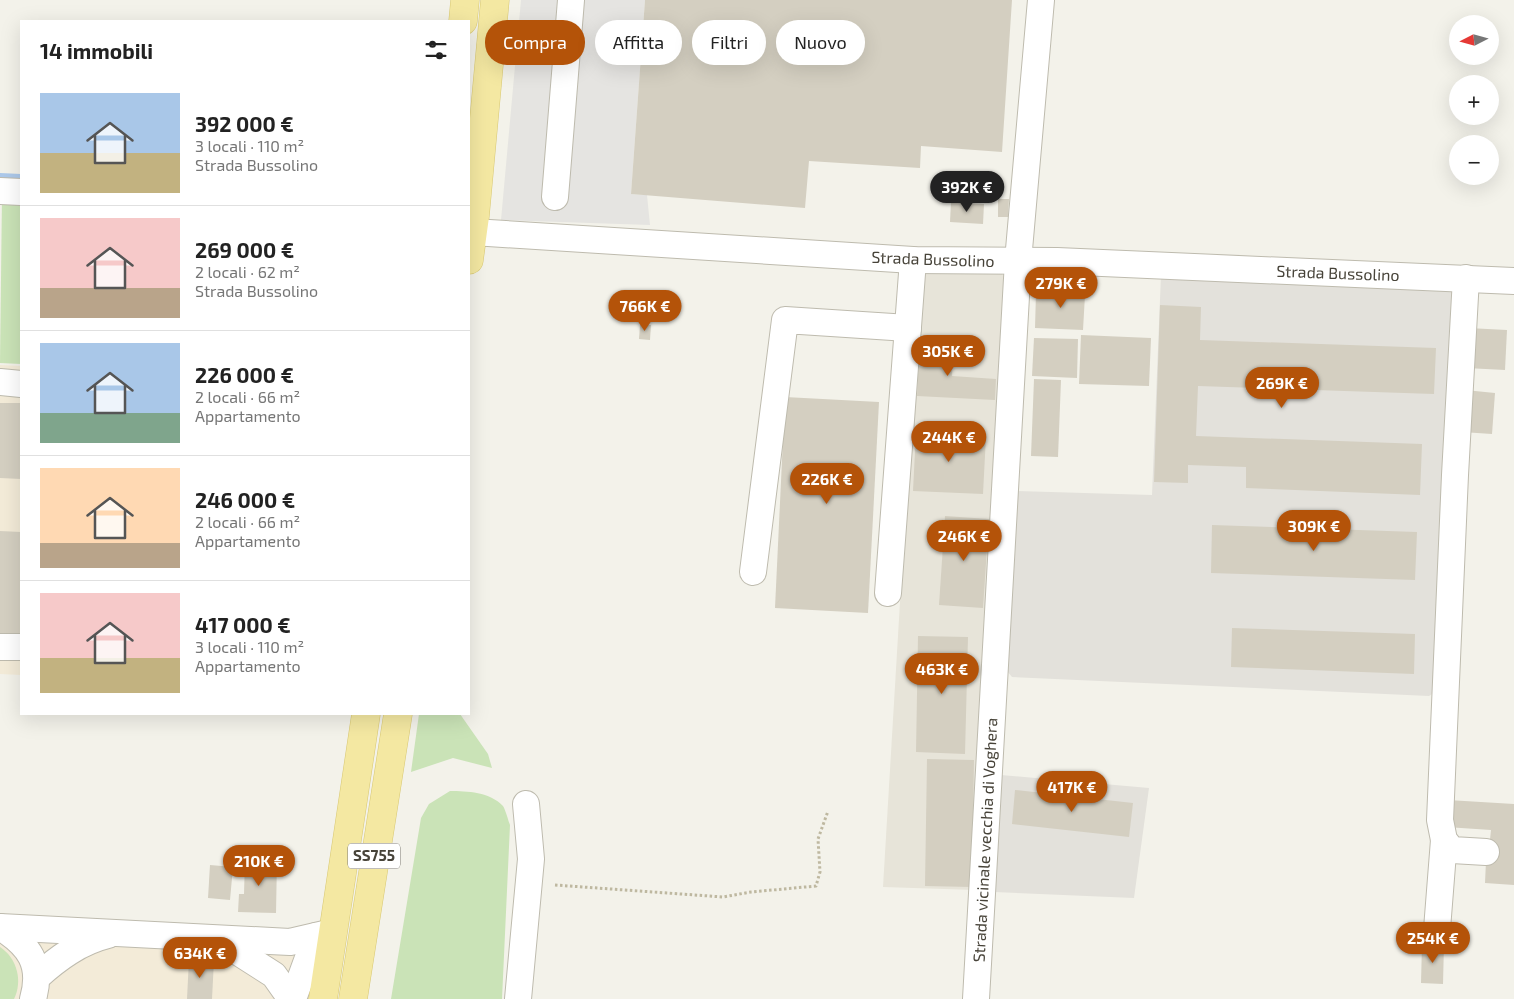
<!DOCTYPE html>
<html lang="it">
<meta charset="utf-8">
<style>
:root{--surface:#fff;--page:#f6f6f6;--text:#222;--muted:#767676;--line:#e0e0e0;--accent:#b45309}
body{margin:0;font-family:"Exo 2",sans-serif;background:var(--page);color:var(--text);height:100vh;display:flex;flex-direction:column;font-size:19px;white-space:nowrap}
*{box-sizing:border-box;margin:0}
p{font-size:16px;color:var(--muted)}
.icon{flex:none;width:28px;height:28px;fill:none;stroke:currentColor;stroke-width:2;stroke-linecap:round;stroke-linejoin:round}
.map{position:relative;flex:1;overflow:hidden}
.panel{position:absolute;left:20px;top:20px;width:450px;height:695px;display:flex;flex-direction:column;background:var(--surface);border-radius:0px;box-shadow:0 5px 20px #0002}
.panel>*{flex:none}
.top-card{position:absolute;left:485px;top:20px;width:475px;height:45px;display:flex;gap:10px}
.needle{width:32px;rotate:264deg}
.controls{position:absolute;left:1449px;top:15px;display:grid;gap:10px}
.controls a{display:grid;place-items:center;width:50px;height:50px;border-radius:50%;background:var(--surface);box-shadow:0 5px 20px #0002;font-size:25px}
.price{position:absolute;translate:-50% -42px;padding:0 11px;border-radius:18px;background:var(--accent);color:#fff;font-size:16px;line-height:32px;filter:drop-shadow(0 1px 2px #0008)}
.price::after{content:'';position:absolute;left:50%;top:30px;width:15px;height:11px;margin-left:-8px;background:inherit;clip-path:polygon(0 0,100% 0,50% 100%)}
.price.active{background:#222;color:#fff}
ul{padding:0;list-style:none}
li{display:flex;align-items:center;gap:15px;height:125px;padding:0 20px}
li+li{border-top:1px solid var(--line)}
li span{display:grid;place-items:center;flex:none;width:140px;height:100px;border-radius:0px;color:#555}
li>.icon{margin-inline-start:auto}
span .icon{width:60px;height:60px;fill:#fffc;stroke-width:1}
li b{font-size:21px}
h2{display:flex;justify-content:space-between;align-items:center;height:60px;padding:0 20px;font-size:21px}
.tag{padding:0 18px;border-radius:22px;background:var(--surface);box-shadow:0 5px 20px #0002;font-size:18px;line-height:45px}
.tag.active{background:var(--accent);color:#fff}
.map>svg:first-child{display:block}
</style>
<div class="map">
<svg width="1514" height="999" viewBox="0 0 1514 999">
<rect width="100%" height="100%" fill="#f3f2ea"/>
<polygon fill="#e7e4d9" points="920,267 999,271 1007,280 975,890 883,887"/>
<g fill="#f3ebd8">
<polygon points="0,365 21,366 21,675 0,674"/>
<polygon points="0,933 330,950 321,999 0,999"/>
</g>
<g fill="#e3e1db">
<polygon points="1161,275 1453,288 1437,691 1429,696 1012,677 1007,671 1017,491 1152,495"/>
<polygon points="1001,775 1149,788 1134,898 994,892"/>
</g>
<g fill="#cae3b7">
<polygon points="2,195 21,197 21,364 0,363"/>
<polygon points="419,714 460,714 488,754 492,768 453,758 411,772"/>
<path d="M450,791C467,791 490,792 503,806C506,811 508,820 510,825L502,999H391L421,818L429,804Z"/>
<path d="M0,947C17,958 23,981 14,999H0Z"/>
</g>
<polygon fill="#e5e4e1" points="521,0 645,0 631,194 647,195 650,225 501,220"/>
<g fill="none" stroke-linecap="round" stroke-linejoin="round">
<polyline stroke="#adc9ea" stroke-width="8" points="0,177 21,178"/>
</g>
<g fill="#d4cfc1">
<polygon points="645,0 1012,0 1002,152 921,146 920,168 809,161 805,208 631,194"/>
<polygon points="998,199 1009,199 1008,217 998,217"/>
<polygon points="951,202 984,204 983,224 950,222"/>
<polygon points="1062,283 1080,283 1080,294 1085,295 1083,330 1035,328 1036,293 1062,294"/>
<polygon points="1160,305 1201,307 1200,340 1436,348 1434,394 1198,386 1196,436 1422,444 1420,495 1246,488 1246,467 1188,465 1188,483 1154,482"/>
<polygon points="640,325 651,325 650,340 639,339"/>
<polygon points="1468,328 1507,330 1505,370 1466,368"/>
<polygon points="1081,335 1151,338 1149,386 1079,384"/>
<polygon points="1034,338 1078,339 1077,378 1032,376"/>
<polygon points="920,341 944,343 943,354 953,355 952,376 996,379 995,400 917,396"/>
<polygon points="1034,379 1061,380 1058,457 1031,456"/>
<polygon points="1465,390 1495,393 1492,434 1462,432"/>
<polygon points="785,397 879,402 868,613 775,608"/>
<polygon points="0,403 21,403 21,479 0,478"/>
<polygon points="916,432 986,436 983,494 913,491"/>
<polygon points="945,516 989,519 983,608 939,605"/>
<polygon points="1212,525 1417,532 1415,580 1211,573"/>
<polygon points="0,531 21,532 21,637 0,636"/>
<polygon points="1232,628 1415,634 1414,674 1231,667"/>
<polygon points="918,636 968,637 965,754 916,752"/>
<polygon points="927,759 974,760 972,887 925,886"/>
<polygon points="1015,790 1133,803 1129,837 1012,824"/>
<polygon points="1448,800 1514,804 1514,885 1485,883 1486,861 1495,862 1495,850 1489,849 1491,830 1446,827"/>
<polygon points="245,859 277,860 276,913 238,912 239,894 244,894"/>
<polygon points="210,865 233,867 230,900 208,898"/>
<polygon points="1422,944 1444,944 1443,984 1421,983"/>
<polygon points="189,959 214,960 212,999 187,999"/>
</g>
<g fill="none" stroke-linecap="round" stroke-linejoin="round">
<defs>
<g id="minor">
<polyline points="0,191 21,192"/>
<polyline points="555,197 571,0"/>
<polyline points="473,232 913,260 1057,261 1514,281"/>
<polyline points="1466,278 1455,475 1440,820 1444,840 1452,850 1486,852"/>
<polyline points="0,382 21,384"/>
<polyline points="753,572 785,320 908,328"/>
<polyline points="888,593 913,260"/>
<polyline points="0,647 21,647"/>
<polyline points="0,927 290,942 333,932"/>
<path d="M0,927C29,945 43,964 33,999"/>
<polyline points="1437,929 1444,840"/>
<polyline points="215,943 238,952 274,975 291,999"/>
<path d="M37,977C58,958 80,942 108,935"/>
<polyline points="293,999 316,936"/>
<polyline points="518,999 531,859 526,804"/>
<polyline points="976,999 1018,261 1041,0"/>
</g>
<g id="major">
<polyline points="463,21 465,0"/>
<polyline points="469,260 475,216 495,0"/>
<polyline points="323,999 366,714"/>
<polyline points="353,999 398,714"/>
</g>
</defs>
<use href="#minor" stroke="#bebbae" stroke-width="28"/>
<use href="#major" stroke="#d8c873" stroke-width="29"/>
<polyline stroke="#beb8a0" stroke-width="3" stroke-dasharray="2.5 2.5" stroke-linecap="butt" points="555,885 723,897 751,892 816,886 820,872 818,839 828,811"/>
<use href="#minor" stroke="#fff" stroke-width="26"/>
<use href="#major" stroke="#f4e8a2" stroke-width="28"/>
</g>
<g text-anchor="middle" stroke-width="5" stroke-linejoin="round" paint-order="stroke">
<rect fill="#fff" stroke="#7e7b74" stroke-width="1" x="348" y="843.5" width="52" height="25" rx="4"/>
<g font-size="15" font-weight="bold" fill="#474339">
<text x="374" y="861">SS755</text>
</g>
<g font-size="16" fill="#474339" stroke="#fff">
<text transform="translate(933 259) rotate(2)" y="6">Strada Bussolino</text>
<text transform="translate(1338 273) rotate(2)" y="6">Strada Bussolino</text>
<text transform="translate(985 840) rotate(-87)" y="6">Strada vicinale vecchia di Voghera</text>
</g>
</g>
</svg>
<div class="controls">
<a><svg class="needle" viewBox="-14 -14 28 28"><path d="M0-13l5 13h-10z" fill="#e53935"/><path d="M0 13l5-13h-10z" fill="#767676"/></svg></a>
<a>+</a>
<a>−</a>
</div>
<b class="price active" style="left:967px;top:213px">392K €</b>
<b class="price" style="left:1061px;top:309px">279K €</b>
<b class="price" style="left:645px;top:332px">766K €</b>
<b class="price" style="left:948px;top:377px">305K €</b>
<b class="price" style="left:1282px;top:409px">269K €</b>
<b class="price" style="left:949px;top:463px">244K €</b>
<b class="price" style="left:827px;top:505px">226K €</b>
<b class="price" style="left:1314px;top:552px">309K €</b>
<b class="price" style="left:964px;top:562px">246K €</b>
<b class="price" style="left:942px;top:695px">463K €</b>
<b class="price" style="left:1072px;top:813px">417K €</b>
<b class="price" style="left:259px;top:887px">210K €</b>
<b class="price" style="left:1433px;top:964px">254K €</b>
<b class="price" style="left:200px;top:979px">634K €</b>
<div class="top-card">
<a class="tag active">Compra</a>
<a class="tag">Affitta</a>
<a class="tag">Filtri</a>
<a class="tag">Nuovo</a>
</div>
<section class="panel">
<h2>14 immobili<svg class="icon" aria-label="filters" viewBox="0 0 24 24"><path d="M4 7h16M4 17h16"/><circle cx="9" cy="7" r="2"/><circle cx="15" cy="17" r="2"/></svg></h2>
<ul>
<li><span style="background:linear-gradient(#a9c7e8 60%,#c2b280 0)"><svg class="icon" aria-label="home" viewBox="0 0 24 24"><path d="M3 11l9-7 9 7M6 9v11h12V9"/></svg></span><div><b>392 000 €</b><p>3 locali · 110 m²</p><p>Strada Bussolino</p></div></li>
<li><span style="background:linear-gradient(#f6c9c9 70%,#b9a48a 0)"><svg class="icon" aria-label="home" viewBox="0 0 24 24"><path d="M3 11l9-7 9 7M6 9v11h12V9"/></svg></span><div><b>269 000 €</b><p>2 locali · 62 m²</p><p>Strada Bussolino</p></div></li>
<li><span style="background:linear-gradient(#a9c7e8 70%,#7fa58c 0)"><svg class="icon" aria-label="home" viewBox="0 0 24 24"><path d="M3 11l9-7 9 7M6 9v11h12V9"/></svg></span><div><b>226 000 €</b><p>2 locali · 66 m²</p><p>Appartamento</p></div></li>
<li><span style="background:linear-gradient(#ffd9b3 75%,#b9a48a 0)"><svg class="icon" aria-label="home" viewBox="0 0 24 24"><path d="M3 11l9-7 9 7M6 9v11h12V9"/></svg></span><div><b>246 000 €</b><p>2 locali · 66 m²</p><p>Appartamento</p></div></li>
<li><span style="background:linear-gradient(#f6c9c9 65%,#c2b280 0)"><svg class="icon" aria-label="home" viewBox="0 0 24 24"><path d="M3 11l9-7 9 7M6 9v11h12V9"/></svg></span><div><b>417 000 €</b><p>3 locali · 110 m²</p><p>Appartamento</p></div></li>
</ul>
</section>
</div>
